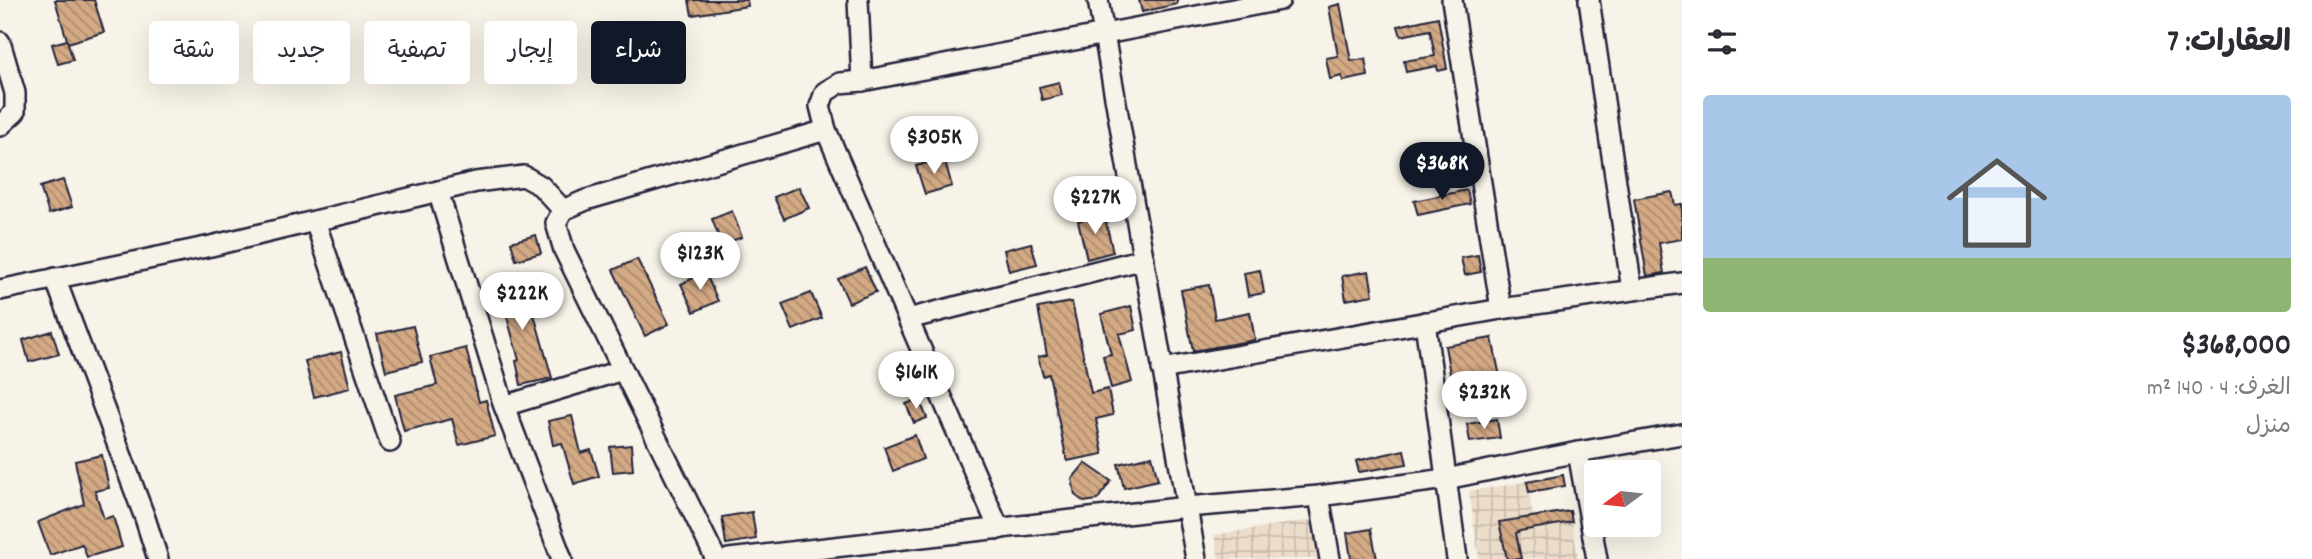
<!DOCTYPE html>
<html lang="ar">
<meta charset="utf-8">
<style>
:root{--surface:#fff;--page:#f2f2f3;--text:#2b2b33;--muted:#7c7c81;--line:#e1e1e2;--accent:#111827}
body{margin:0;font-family:Dekko,"Playpen Sans Arabic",sans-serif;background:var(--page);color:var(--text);direction:rtl;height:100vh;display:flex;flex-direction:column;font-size:26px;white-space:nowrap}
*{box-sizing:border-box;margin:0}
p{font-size:23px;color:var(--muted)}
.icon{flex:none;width:38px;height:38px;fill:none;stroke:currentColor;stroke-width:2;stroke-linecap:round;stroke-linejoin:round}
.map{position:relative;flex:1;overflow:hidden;direction:ltr}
.drawer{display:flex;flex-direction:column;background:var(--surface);width:630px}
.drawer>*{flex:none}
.top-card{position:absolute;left:21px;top:21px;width:665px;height:63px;direction:rtl;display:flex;gap:14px}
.needle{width:46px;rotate:255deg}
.buttons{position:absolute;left:1584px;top:460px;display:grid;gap:14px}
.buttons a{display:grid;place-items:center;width:77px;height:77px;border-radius:7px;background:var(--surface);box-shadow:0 7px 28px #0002;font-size:35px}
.price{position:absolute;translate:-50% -60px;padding:0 16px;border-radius:24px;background:#fff;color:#222;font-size:23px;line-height:46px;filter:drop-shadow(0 2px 4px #0008)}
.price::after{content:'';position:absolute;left:50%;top:42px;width:21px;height:16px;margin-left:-10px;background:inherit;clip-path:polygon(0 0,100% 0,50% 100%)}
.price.active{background:var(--accent);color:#fff}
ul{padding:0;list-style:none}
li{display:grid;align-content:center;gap:14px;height:371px;padding:0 21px}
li+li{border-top:2px solid var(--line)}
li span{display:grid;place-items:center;height:217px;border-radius:7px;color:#555}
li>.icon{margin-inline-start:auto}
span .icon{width:126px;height:126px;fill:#fffc;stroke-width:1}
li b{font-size:30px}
h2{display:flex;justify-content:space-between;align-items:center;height:84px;padding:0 21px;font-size:30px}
.chip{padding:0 24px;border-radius:7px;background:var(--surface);box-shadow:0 7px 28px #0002;font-size:24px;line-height:63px}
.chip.active{background:var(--accent);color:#fff}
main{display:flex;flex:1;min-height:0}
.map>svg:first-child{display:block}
</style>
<main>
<section class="drawer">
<h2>العقارات: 7<svg class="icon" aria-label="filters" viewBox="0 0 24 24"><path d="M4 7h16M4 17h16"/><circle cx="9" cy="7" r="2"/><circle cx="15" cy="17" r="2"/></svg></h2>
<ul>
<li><span style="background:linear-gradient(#a9c7e8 75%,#8fb573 0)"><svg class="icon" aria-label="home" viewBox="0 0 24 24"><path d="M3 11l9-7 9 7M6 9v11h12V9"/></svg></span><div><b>$368,000</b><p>الغرف: 4 · 140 m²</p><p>منزل</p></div></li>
</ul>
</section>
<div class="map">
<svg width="1682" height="559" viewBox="0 0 1682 559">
<defs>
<pattern id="industrial-grid" width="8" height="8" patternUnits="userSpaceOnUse" patternTransform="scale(1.75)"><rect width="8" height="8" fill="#ecddca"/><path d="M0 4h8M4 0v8" fill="none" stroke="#cabdae"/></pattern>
<pattern id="building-back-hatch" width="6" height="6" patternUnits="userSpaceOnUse" patternTransform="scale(1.75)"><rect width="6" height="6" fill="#d4aa85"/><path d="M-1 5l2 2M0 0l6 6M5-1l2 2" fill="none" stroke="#ac8a6e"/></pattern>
</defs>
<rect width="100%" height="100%" fill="#f7f3e8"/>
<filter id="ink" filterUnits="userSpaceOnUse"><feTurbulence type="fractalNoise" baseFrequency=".0143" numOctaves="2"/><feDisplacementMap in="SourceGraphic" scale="14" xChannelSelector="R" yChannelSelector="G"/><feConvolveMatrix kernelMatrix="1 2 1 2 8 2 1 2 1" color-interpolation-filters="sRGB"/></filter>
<g filter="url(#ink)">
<g fill="url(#industrial-grid)">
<polygon points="1527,482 1535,528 1572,522 1578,558 1479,559 1469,491"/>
<polygon points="1316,519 1323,559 1219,559 1214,535"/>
</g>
<g fill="url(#building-back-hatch)" stroke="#22223b" stroke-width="2">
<polygon points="55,0 94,0 104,32 68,43"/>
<polygon points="689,0 747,0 748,6 692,15"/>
<polygon points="1139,0 1177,0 1177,4 1142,12"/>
<polygon points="1340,4 1351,61 1365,59 1368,76 1343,81 1342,76 1330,79 1326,58 1338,56 1329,7"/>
<polygon points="1438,17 1447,69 1438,71 1437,66 1406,72 1404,61 1435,56 1430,30 1401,36 1398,26"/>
<polygon points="67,40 73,60 58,64 52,44"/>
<polygon points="1059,82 1062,95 1042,100 1039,87"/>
<polygon points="944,158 952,186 925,194 916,166"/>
<polygon points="63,180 72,207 49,214 40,187"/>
<polygon points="799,187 809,208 784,219 774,197"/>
<polygon points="1467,190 1470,204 1418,215 1414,201"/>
<polygon points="1672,192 1675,205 1682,204 1682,239 1659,243 1664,273 1647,276 1634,199"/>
<polygon points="732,211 742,237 722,245 712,219"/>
<polygon points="1104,214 1113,252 1087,259 1078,221"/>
<polygon points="536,235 541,253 516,260 511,242"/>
<polygon points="1031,243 1037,264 1009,271 1004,250"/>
<polygon points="1478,255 1481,272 1465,275 1461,258"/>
<polygon points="637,259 669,324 645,336 613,270"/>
<polygon points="865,267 876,292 849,303 838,279"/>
<polygon points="1260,270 1264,293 1248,296 1244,273"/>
<polygon points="1369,271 1373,295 1346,300 1342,276"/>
<polygon points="705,272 718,301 694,312 681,284"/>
<polygon points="513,274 523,313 533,311 552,378 521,385 516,361 519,360 503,303 497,305 490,280"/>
<polygon points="1209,285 1215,319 1250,312 1255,340 1193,351 1181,290"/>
<polygon points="811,293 822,318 793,330 782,304"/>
<polygon points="1072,302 1091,393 1108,389 1113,415 1096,419 1103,454 1067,461 1049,374 1043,376 1038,357 1047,355 1038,308"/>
<polygon points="1131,306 1136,330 1119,334 1132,382 1111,388 1103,356 1111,354 1101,314"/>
<polygon points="413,326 422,362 386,371 377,334"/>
<polygon points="52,331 59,354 29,362 23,340"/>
<polygon points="1492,338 1500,377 1452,385 1445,346"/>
<polygon points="466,348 479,402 486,400 495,436 459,445 452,419 404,431 395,395 437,385 430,357"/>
<polygon points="341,352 350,388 314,397 305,361"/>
<polygon points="919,399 927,418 914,423 906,404"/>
<polygon points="572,416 581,453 591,450 599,476 574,484 562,443 553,445 548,421"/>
<polygon points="1497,419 1500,438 1470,442 1467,424"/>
<polygon points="915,435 923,459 893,471 884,447"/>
<polygon points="631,445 633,470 613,472 610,447"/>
<polygon points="1404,450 1407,464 1359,472 1356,461"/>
<polygon points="102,455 109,488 95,491 104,519 113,516 122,547 87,557 82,544 50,555 38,522 84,504 75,461"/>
<polygon points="1152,456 1158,480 1124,488 1118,464"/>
<polygon points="1085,463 1111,481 1097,500 1084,502 1075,495 1072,479"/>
<polygon points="1563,475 1565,486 1529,492 1527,482"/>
<polygon points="1570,511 1572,522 1520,531 1516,533 1521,559 1507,559 1499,522"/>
<polygon points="752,512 756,539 726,544 722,517"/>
<polygon points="1371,529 1377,559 1351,559 1347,533"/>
</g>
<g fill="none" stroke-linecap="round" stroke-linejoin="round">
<defs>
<g id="minor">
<polyline points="858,0 862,81"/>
<polyline points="1098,0 1196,559"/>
<polyline points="1452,0 1501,309"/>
<polyline points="1589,0 1632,290"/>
<polyline points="0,42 15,93 15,112 0,126"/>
<polyline points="438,191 504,406 562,559"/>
<polyline points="315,221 390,442"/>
<polyline points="55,278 145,518 158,559"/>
<polyline points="0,290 211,246 476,182 524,176 541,186 563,210"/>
<polyline points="908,319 1144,259"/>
<polyline points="1425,322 1457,559"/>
<polyline points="1162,369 1501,309 1682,283"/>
<polyline points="504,406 623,370"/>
<polyline points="1578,452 1597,559"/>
<polyline points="1319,496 1330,559"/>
<polyline points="999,529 826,130 820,106 825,92 840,83 862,81 1280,0"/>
<polyline points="716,559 564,250 556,223 563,210 586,200 826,130"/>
<polyline points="729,559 1187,507 1319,496 1446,479 1578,452 1682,434"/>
</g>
</defs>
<use href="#minor" stroke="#22223b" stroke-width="24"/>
<use href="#minor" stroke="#f7f3e8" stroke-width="19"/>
</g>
</g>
</svg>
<div class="buttons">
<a><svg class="needle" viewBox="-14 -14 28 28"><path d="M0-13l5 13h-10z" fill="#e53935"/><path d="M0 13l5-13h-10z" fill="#7c7c81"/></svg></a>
</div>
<b class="price" style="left:934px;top:176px">$305K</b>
<b class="price active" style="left:1442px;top:202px">$368K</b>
<b class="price" style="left:1095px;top:236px">$227K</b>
<b class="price" style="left:700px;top:292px">$123K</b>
<b class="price" style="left:522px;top:332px">$222K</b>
<b class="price" style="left:916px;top:411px">$161K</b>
<b class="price" style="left:1484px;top:431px">$232K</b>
<div class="top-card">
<a class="chip active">شراء</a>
<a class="chip">إيجار</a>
<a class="chip">تصفية</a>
<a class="chip">جديد</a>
<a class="chip">شقة</a>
</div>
</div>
</main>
